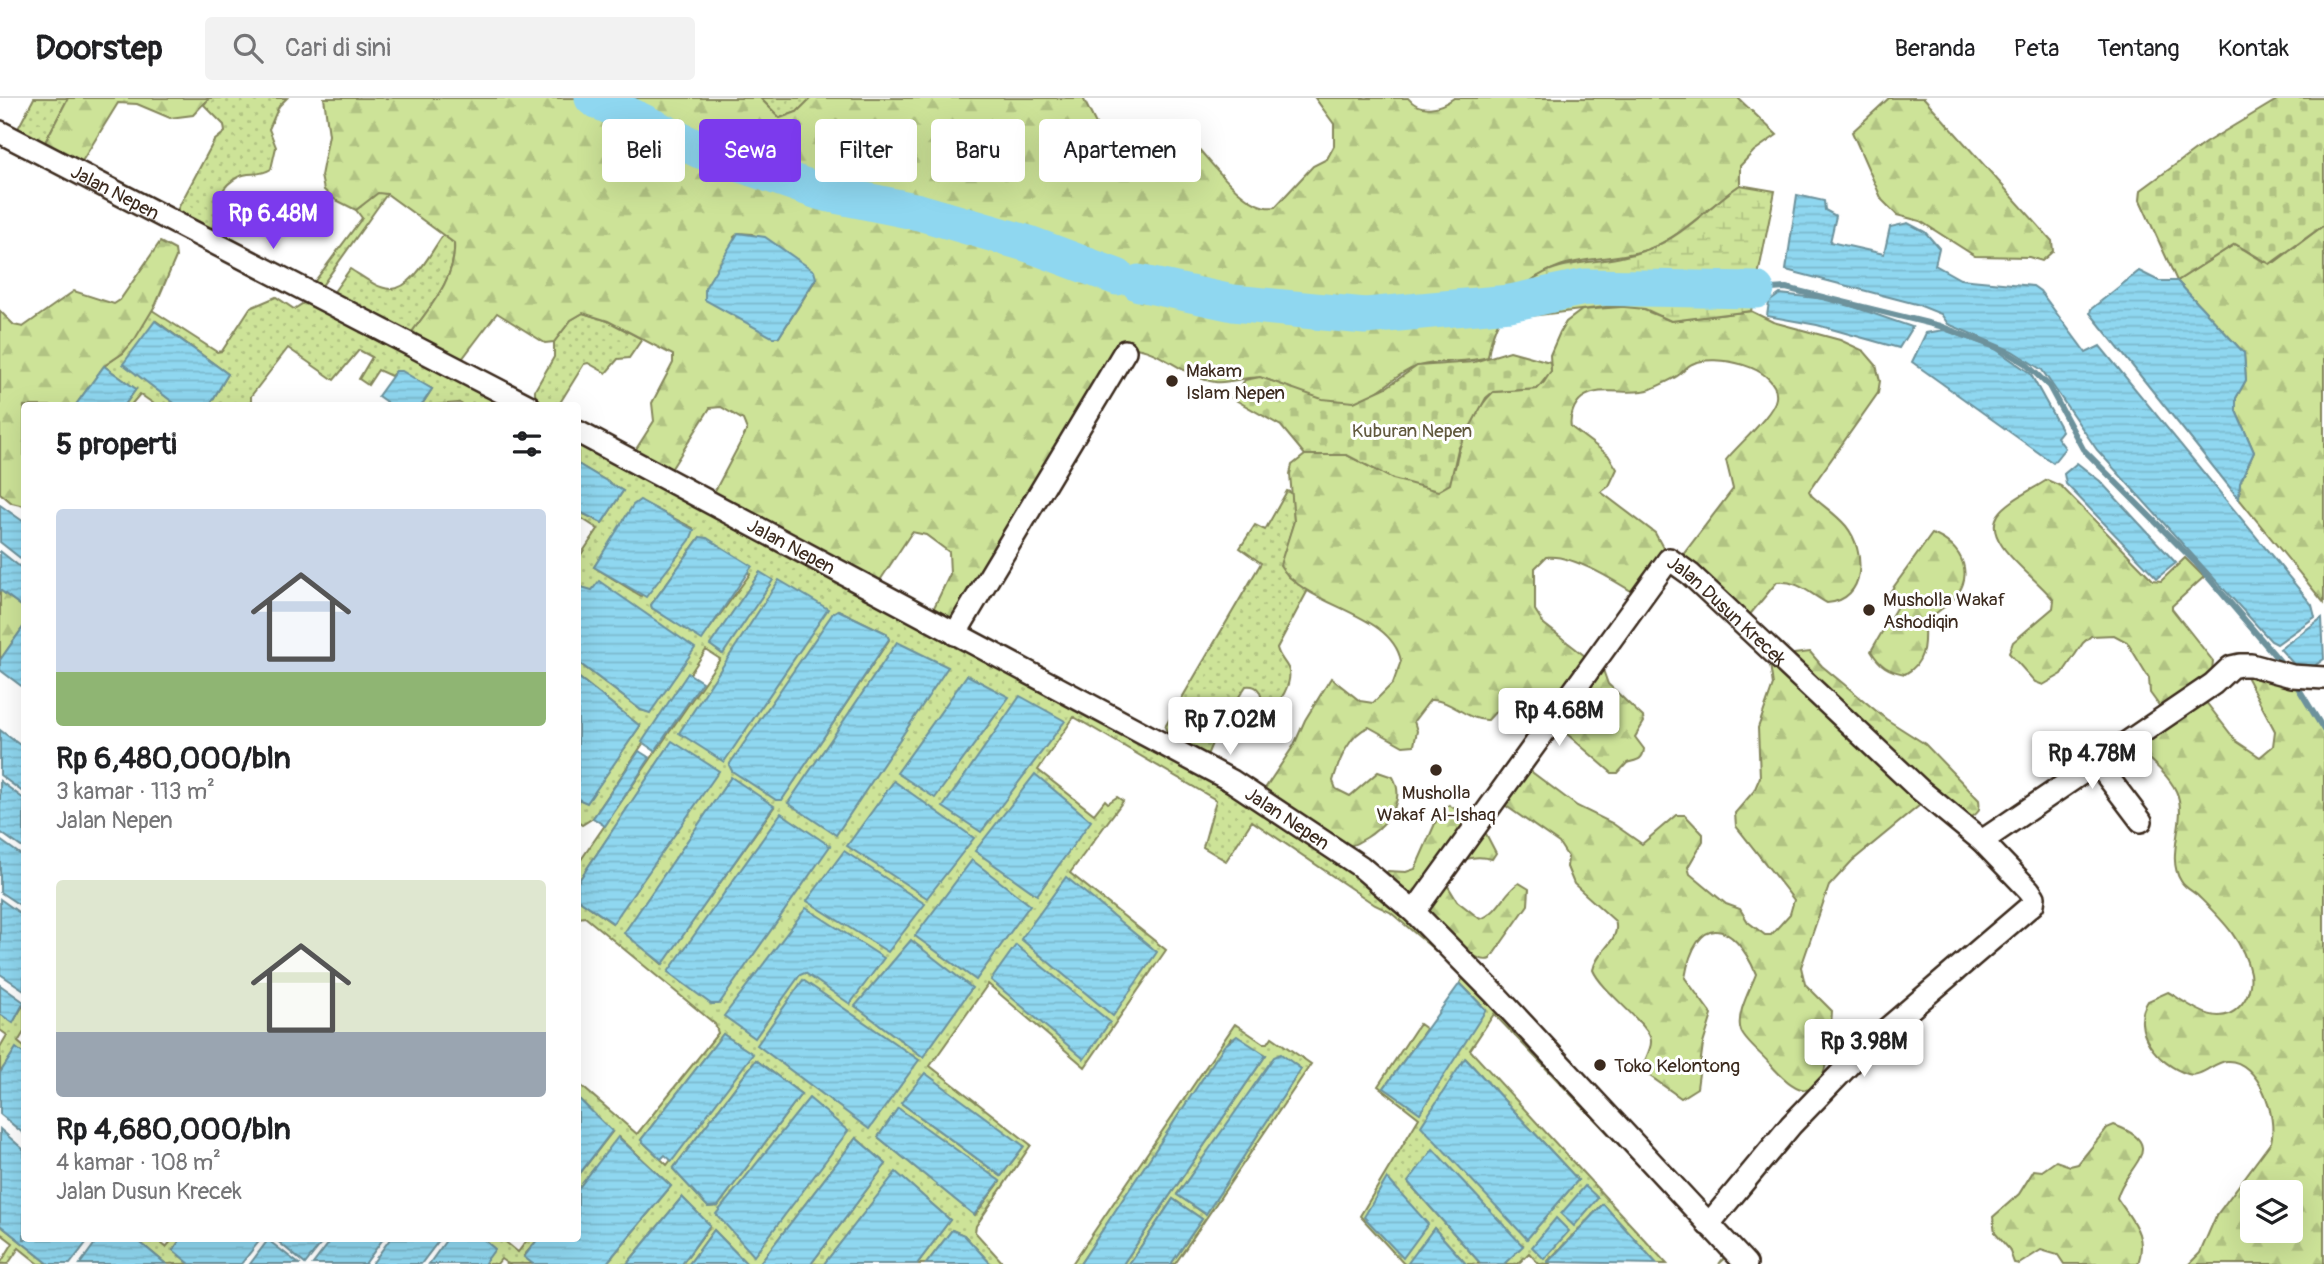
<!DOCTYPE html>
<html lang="id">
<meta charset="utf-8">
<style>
:root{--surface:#fff;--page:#f2f2f2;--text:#202124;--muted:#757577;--line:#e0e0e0;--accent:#7c3aed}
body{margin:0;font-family:Pangolin,sans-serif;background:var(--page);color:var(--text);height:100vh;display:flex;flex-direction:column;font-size:26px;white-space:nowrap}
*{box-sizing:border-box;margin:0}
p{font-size:23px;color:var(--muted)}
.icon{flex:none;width:38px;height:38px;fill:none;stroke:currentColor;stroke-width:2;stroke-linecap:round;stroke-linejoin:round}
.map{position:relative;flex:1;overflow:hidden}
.sheet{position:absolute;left:21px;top:304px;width:560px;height:840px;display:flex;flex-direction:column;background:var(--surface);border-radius:7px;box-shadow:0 7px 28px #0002}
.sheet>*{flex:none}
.top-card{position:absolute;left:602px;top:21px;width:665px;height:63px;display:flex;gap:14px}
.fabs{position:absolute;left:2240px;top:1082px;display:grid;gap:14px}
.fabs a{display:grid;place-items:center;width:63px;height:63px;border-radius:7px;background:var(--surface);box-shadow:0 7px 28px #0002;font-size:35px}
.price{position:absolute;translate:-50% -60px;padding:0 16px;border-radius:7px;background:#fff;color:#222;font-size:23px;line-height:46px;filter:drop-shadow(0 2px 4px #0008)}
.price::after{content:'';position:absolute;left:50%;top:42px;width:21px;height:16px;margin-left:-10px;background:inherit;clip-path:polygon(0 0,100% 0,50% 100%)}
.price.active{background:var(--accent);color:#fff}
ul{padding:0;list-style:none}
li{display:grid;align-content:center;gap:14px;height:371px;padding:0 35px}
li span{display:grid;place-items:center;height:217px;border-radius:7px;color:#555}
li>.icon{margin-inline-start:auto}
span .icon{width:126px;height:126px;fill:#fffc;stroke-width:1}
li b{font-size:30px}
h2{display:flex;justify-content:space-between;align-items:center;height:84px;padding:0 35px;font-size:30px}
.chip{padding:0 24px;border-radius:7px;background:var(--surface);box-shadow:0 7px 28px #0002;font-size:24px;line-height:63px}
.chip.active{background:var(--accent);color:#fff}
header{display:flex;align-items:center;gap:42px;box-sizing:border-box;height:98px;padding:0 35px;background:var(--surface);border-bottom:2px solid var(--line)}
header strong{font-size:33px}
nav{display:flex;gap:38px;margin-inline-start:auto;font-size:24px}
.search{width:490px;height:63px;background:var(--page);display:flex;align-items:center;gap:18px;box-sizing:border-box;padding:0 24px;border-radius:7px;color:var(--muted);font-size:26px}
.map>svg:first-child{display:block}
</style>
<header>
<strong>Doorstep</strong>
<div class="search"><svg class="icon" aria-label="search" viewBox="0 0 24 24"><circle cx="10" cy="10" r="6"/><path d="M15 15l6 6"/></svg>Cari di sini</div>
<nav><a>Beranda</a><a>Peta</a><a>Tentang</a><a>Kontak</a></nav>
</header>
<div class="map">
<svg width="2324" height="1166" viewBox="0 0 2324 1166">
<defs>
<pattern id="grass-dots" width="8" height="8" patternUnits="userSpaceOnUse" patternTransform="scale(1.75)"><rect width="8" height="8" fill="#cde398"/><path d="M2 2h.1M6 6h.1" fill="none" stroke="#b1c383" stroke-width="1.8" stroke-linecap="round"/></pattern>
<pattern id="forest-firs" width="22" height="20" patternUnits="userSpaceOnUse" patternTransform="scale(1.75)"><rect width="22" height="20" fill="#cde398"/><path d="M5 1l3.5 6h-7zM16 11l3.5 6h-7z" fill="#b1c383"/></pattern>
<pattern id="wetland-marsh" width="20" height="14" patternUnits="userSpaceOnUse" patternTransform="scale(1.75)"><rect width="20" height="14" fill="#cde398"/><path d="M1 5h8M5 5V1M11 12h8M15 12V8" fill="none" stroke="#b1c383"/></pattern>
<pattern id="cemetery-stones" width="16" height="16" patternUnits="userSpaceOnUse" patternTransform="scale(1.75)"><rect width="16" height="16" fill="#cde398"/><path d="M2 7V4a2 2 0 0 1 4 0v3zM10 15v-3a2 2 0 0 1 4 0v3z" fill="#b1c383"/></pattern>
<pattern id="water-rules" width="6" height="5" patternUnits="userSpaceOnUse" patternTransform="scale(1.75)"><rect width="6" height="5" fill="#8fd7f0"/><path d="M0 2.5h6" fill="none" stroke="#7cb9cd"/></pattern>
</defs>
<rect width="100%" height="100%" fill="#fff"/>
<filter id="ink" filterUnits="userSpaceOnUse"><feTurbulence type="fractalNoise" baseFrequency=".0143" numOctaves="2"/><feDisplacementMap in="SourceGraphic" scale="14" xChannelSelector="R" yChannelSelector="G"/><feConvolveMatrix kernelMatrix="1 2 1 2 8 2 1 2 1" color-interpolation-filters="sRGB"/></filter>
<g filter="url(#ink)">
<g fill="url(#grass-dots)" stroke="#84865b" stroke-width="2" fill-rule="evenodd">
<polygon points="34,0 68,0 40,54 13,40"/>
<path d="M209,0H287L279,8L269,31L276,49L271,71C259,79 249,73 238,79C212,93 221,113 211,133L175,116L214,43L225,34L224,27L204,7Z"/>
<polygon points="760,0 811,0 797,14 780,20"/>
<path d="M378,94L387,96L314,199L326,205L350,171C362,178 376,190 390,191C413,192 432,152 443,137L454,145C457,182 425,214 406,244L529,308H465L459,305L421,308L432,291L396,273L391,278L378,272L368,287L359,281L372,259L359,252L334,282L288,250L251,298V308H209L228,276L156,223L124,266L178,308H157L140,296L130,308H124L136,291L104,268L123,255L152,212L217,254L222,253L250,210L276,199L294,211L313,199L312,187L362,120L356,112Z"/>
<polygon points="583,215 608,223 642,241 629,260 618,261 606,275 588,265 584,266 558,308 541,306 535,301 535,292 554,259 554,244 571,222"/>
<path d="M578,334L878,484L1360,768L1733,1153L1719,1166L1725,1158L1494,916L1470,952L1667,1166H1657L1603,1106L1548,1163L1550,1166H1539L1529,1155L1518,1166H1504L1523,1147L1408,1084L1481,1166H1466L1434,1130L1409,1166H1404L1360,1118L1419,1020L1378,988L1419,926L1426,931L1384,990L1486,912L1460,885L1464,877L1390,814L1375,807L1252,723L1226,763L1203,749L1216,702L1074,619L1038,672L1094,716L1105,702L1108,705L1117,699L1123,703L1070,775L1166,852L1085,969L988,886L930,968L1031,1047L976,1128L975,1134L1004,1166H991L964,1137L952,1132L926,1166H917L950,1122L896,1075L824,1166H811L886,1066L856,1040L759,1166H747L714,1132L689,1166H682L710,1128L682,1099L627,1166H606L671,1088L619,1039L578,1091V1078L612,1034L578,1000V985L637,1036L718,935L715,926L585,819L578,820V801L612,825L672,644L578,784V766L720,561L706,552L593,720L582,727L578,724V701L587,704L640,628L578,579V564L641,612L649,614L599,484L592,493L578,488V461L598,431L578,418V413L602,425L623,393L578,366ZM640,403L693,430L641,498L594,469ZM700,439L750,476L702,541L652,510L651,507ZM760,474L723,555L722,556L711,547ZM838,512L886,535L889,542L782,701L776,702L833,515ZM731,680L774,709L662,866L625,834ZM723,936L752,956L667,1067L641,1042ZM1465,960L1578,1082L1527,1140ZM756,962L801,996L718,1108L708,1109L673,1071ZM901,1005L1024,1048L1001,1078ZM898,1011L1000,1084L975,1117L878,1039Z"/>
<path d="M1287,393L1292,395L1294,423L1281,467L1288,478L1308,492L1277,550C1279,559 1284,562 1288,570C1294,584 1279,607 1268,615L1264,613C1261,601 1263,586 1246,588L1218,631L1205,662C1192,654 1170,646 1165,629L1261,465L1240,450L1255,427L1265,432Z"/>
<polygon points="24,906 24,934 18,944 24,949 24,956 16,951 0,975 0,949 7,937 0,932 0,916 13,924"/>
<path d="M1235,926L1263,945H1268L1272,939L1311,966L1175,1166H1171L1202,1121L1173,1101L1129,1166H1123L1266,957L1231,940L1080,1166H1072ZM1281,957L1301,971L1205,1116L1177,1096Z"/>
<polygon points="0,1127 49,1166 39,1166 19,1150 8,1166 0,1166 13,1145 0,1135"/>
<polygon points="136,1141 156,1141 166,1149 173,1141 181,1141 173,1152 190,1166 166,1166"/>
<polygon points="483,1141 502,1141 518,1154 528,1141 538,1141 524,1158 533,1166 508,1166 501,1161 497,1166 484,1166 494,1151"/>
</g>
<g fill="url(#forest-firs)" stroke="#84865b" stroke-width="2" fill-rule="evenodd">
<polygon points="68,0 209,0 193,17 170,20 137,6 118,5 76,73 40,54"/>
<path d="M324,0H760L780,20L797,14L811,0H1083L1096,26L1151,59L1186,70L1197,49C1214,68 1248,114 1275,109L1313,68L1327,61L1334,48V26L1315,0H1408C1420,15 1439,11 1454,0H1738L1777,37L1754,53L1740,68V87C1709,108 1685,136 1649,151C1621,161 1588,159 1560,168C1518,183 1494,217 1488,259C1465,266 1441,261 1419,268C1396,274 1380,298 1355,304C1325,310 1290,288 1262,280C1248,277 1230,286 1215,284C1185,280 1159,250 1132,250L955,536L928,522L950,476L949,454L926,437L912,434L873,493L709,404L747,332L743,322L721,309L710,310L665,381L629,362L654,323L652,305L673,265V257L608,223L583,215L571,222L554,244L545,245L497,215L456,269L405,244C425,214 457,182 454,145L387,96L378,95L356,112L334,101L324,92L321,78L329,37ZM739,135L752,136L816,181L779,239L734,139Z"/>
<polygon points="1889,0 1924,0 2052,143 2053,153 2042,163 2029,159 1975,158 1920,123 1897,117 1882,102 1852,34"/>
<polygon points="2324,127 2324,505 2239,401 2240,385 2254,354 2236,313 2236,300 2246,282 2244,255 2177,183 2235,146 2264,164 2275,164"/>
<polygon points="160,144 175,152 176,159 156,206 135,241 123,255 104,268 75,308 24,308 24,408 12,405 0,395 0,213 14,227 23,229 74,193 114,206 120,202"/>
<path d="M1634,208L1671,223L1751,213L1773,224L1840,242L1864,253L1876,267L1880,283L1878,295L1809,393L1812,398C1823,408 1837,417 1846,428C1866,453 1867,502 1827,505C1810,496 1798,482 1777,484L1742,526L1676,466L1733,391L1726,362C1737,348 1774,316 1776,300C1780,268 1713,255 1692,266C1687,268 1684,273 1680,276C1673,282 1659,287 1651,291C1630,299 1601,286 1582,300C1574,306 1569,320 1571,329L1608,357L1617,371L1609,388L1601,394L1655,435L1669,461L1642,500C1620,486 1572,455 1546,459L1535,470V512L1544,526L1603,572L1608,586L1643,619L1644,624L1635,639L1644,651C1643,663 1636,662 1627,665L1618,675H1612L1552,623L1514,600L1507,601L1488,622C1466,623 1452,601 1430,602L1414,623L1417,633L1414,647L1403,648L1369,629C1349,636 1339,663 1333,683L1336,691L1350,698L1378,674L1393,679C1410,710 1373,741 1345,750L1264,692L1294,647L1305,622L1331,580L1360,603L1373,605L1393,585L1401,563C1391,513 1305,510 1280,467L1294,423L1290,376L1292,367L1305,357H1347L1393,381L1455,370C1459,343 1473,314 1493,294L1537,291L1544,284L1551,273L1550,257L1560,234L1566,224L1582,212Z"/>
<path d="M2047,382L2061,388L2153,482L2161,483L2185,460L2204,479L2172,508V511L2213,563L2212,572L2199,595L2236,643L2260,659L2273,648L2275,633L2240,567L2296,585L2324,632V1166H2189L2200,1155L2216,1118L2271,1044C2278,1019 2259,962 2227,963C2213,964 2202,980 2188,976C2158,967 2129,932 2148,903L2168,894C2188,905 2217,932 2239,909C2248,900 2252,887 2250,875C2243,841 2221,821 2197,797C2192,793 2184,789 2181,783C2164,757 2189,720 2176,693C2167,674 2144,658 2129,643L2166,617L2150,595L2149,580L2127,544L2114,537L2091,538L2083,545L2062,576L2043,587L2035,584L2009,555L2013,544L2053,510L2054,503C2041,482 1980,445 1998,417C2007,403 2032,392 2047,382ZM2252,1094H2291V1132H2252Z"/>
<path d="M1932,436C1963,447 1978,481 1949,505C1940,513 1931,517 1924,528C1925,548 1924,566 1905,576C1888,573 1880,568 1871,553L1896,510L1897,503L1890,494Z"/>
<polygon points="0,492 24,510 24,528 0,562"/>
<path d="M1810,554L1822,568L1886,621L1925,646L1979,702C1981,714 1977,716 1967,722L1925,703L1852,763L1829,788L1801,869L1805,886L1832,913C1829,958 1826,1031 1770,966C1762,956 1745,944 1741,933C1735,917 1751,890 1756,876C1733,821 1696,815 1685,880L1712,917L1703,946L1697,990L1681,1000L1650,978L1644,965C1646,959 1651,951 1651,944C1653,929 1602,894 1593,872C1596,853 1622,842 1615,823L1574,786L1567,769L1568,759L1559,745L1496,701L1521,666L1577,708L1612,725L1642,746L1676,717H1685L1703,736V743L1688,769L1690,776L1726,806L1740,811L1748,824L1765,837H1771L1790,816L1794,802L1736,728L1735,715L1754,693L1760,679L1758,630L1773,587L1769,559Z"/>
<path d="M1449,707L1483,730L1496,755L1492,761C1470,755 1458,764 1440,775L1457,803L1480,821C1500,814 1504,794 1519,785L1529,791L1528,807L1490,861C1471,871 1402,793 1385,777L1388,773L1406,774L1415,771L1441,712Z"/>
<path d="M2114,1027C2172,1048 2123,1070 2117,1100C2132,1123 2148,1137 2138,1166H2064L2058,1157L2041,1152L2019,1166L2014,1165L2009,1151L1995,1135L1993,1119L2019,1096L2034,1072L2042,1073L2056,1063L2070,1068L2078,1066L2107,1030Z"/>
</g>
<path fill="url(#wetland-marsh)" stroke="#84865b" stroke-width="2" d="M1740,87L1775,93L1751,213L1671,223L1645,211L1614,208L1505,221L1499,218C1545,148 1585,175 1649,151C1685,137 1709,108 1740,87Z"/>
<g fill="url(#cemetery-stones)" stroke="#84865b" stroke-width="2">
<polygon points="2280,0 2324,0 2324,127 2270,166 2235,146 2177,183 2140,102 2141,92 2205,45"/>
<polygon points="1510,253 1550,264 1551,273 1537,291 1493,294 1486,300 1458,351 1450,386 1438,393 1393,381 1347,357 1305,357 1281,328 1232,300 1245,282 1260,279 1322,301 1354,304 1387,289 1417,268 1474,264"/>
</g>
<g fill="url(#water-rules)" stroke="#6d929c" stroke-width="2">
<polygon points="1797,97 1824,103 1825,112 1836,118 1830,144 1884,156 1890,129 1908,125 1925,134 1939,150 1935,167 1960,181 2033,188 2040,193 2086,255 2100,248 2312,507 2315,519 2277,546 2271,543 2097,352 2042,272 2012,253 1948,226 1941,216 1916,206 1786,172"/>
<polygon points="738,135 765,139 814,173 816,180 779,239 772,239 705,202 705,190"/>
<polygon points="2139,173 2159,183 2177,183 2244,255 2246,282 2236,300 2236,313 2254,354 2240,385 2239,401 2090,215 2091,211"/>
<polygon points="1780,196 1834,202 1912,229 1899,250 1817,227 1767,218 1769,204"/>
<polygon points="155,223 228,276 209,308 178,308 123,266"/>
<polygon points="1944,232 1994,250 2030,275 2062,333 2057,339 2065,350 2053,365 1912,264 1926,235"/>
<polygon points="104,268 136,291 124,308 75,308"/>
<polygon points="396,273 402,273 432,291 421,308 392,308 378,298"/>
<polygon points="2077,365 2100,383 2176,465 2157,480 2066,386 2064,376"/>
<polygon points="578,366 623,393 602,425 578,413"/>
<polygon points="640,402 694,432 690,442 646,499 594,469 633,407"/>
<polygon points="0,407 24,424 24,463 0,444"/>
<polygon points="700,439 707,440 752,468 702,542 652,510 651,507"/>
<polygon points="0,453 24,472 24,510 0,492"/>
<polygon points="760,474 773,482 723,556 710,547"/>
<polygon points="779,482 828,511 724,664 679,635"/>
<polygon points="599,483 695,550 650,615 641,612 578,564 578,488 592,492"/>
<polygon points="838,512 886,535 889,541 782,702 776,702 732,673 729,667 833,515"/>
<polygon points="2322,520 2324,561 2307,573 2301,574 2280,551"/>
<polygon points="24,528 24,590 0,572 0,562"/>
<polygon points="897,544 948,569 836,737 788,705"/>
<polygon points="688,575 702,584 655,653 642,644"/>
<polygon points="967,577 1009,599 935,700 897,675"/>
<polygon points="578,579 640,628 587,705 578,701"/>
<polygon points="1020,598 1065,623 981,734 943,709"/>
<polygon points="0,632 24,650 24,695 0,677"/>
<polygon points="672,643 719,673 613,825 578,801 578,784"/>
<polygon points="639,653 650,660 605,728 593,720"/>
<polygon points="1035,676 1091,723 1037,797 975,753"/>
<polygon points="731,679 774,708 663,866 624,835"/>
<polygon points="0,683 24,701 24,751 0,734"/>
<polygon points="894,683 974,740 927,800 847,748"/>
<polygon points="781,715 830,748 719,906 711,906 668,874"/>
<polygon points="0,742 24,759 24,810 0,794"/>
<polygon points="844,753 925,806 888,854 807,803"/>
<polygon points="972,762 1030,807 976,882 915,838"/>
<polygon points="1066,779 1157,854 1113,918 1021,841"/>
<polygon points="0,801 24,818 24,892 0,876"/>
<polygon points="806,810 884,860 850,906 805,875 800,877 755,940 724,918"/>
<polygon points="911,842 972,890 923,959 855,908"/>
<polygon points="1016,847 1110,924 1084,961 991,882"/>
<polygon points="803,882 919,962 869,1031 757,947"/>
<polygon points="1460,885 1486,912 1420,1015 1384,990"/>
<polygon points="0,887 24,904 13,925 0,916"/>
<polygon points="723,936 753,956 672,1063 665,1057 661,1061 641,1042"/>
<polygon points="1237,938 1266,957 1123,1166 1080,1166 1224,948"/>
<polygon points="16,950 24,956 24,1036 0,1016 0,975"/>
<polygon points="1281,956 1301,971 1206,1116 1177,1097 1274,959"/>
<polygon points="1465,960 1578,1082 1527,1141 1421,1028"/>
<polygon points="756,962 801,996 718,1108 708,1109 673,1071"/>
<polygon points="925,975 1024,1048 1001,1078 901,1005"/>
<polygon points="578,1000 612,1033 578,1078"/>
<polygon points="809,1000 848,1033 754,1158 716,1116"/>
<polygon points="898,1010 1000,1083 974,1117 878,1039"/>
<polygon points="0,1031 24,1052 24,1141 89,1141 70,1166 49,1166 0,1127"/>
<polygon points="618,1039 671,1088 606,1166 533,1166 524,1159 538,1141 578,1141 578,1091"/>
<polygon points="856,1040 886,1066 811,1166 759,1166"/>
<polygon points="1433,1051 1523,1148 1504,1166 1481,1166 1408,1084"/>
<polygon points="896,1074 950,1122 917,1166 824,1166"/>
<polygon points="1387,1080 1428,1126 1403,1160 1364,1119"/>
<polygon points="1585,1088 1598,1100 1574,1128 1561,1116"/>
<polygon points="682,1099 710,1127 682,1166 627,1166"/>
<polygon points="1173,1101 1202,1121 1171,1166 1129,1166"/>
<polygon points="1603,1106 1657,1166 1548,1164"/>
<polygon points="1556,1120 1569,1133 1544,1161 1532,1149"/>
<polygon points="1434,1130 1466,1166 1408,1165"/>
<polygon points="714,1132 747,1166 689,1166"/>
<polygon points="952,1132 964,1137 991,1166 926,1166"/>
<polygon points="98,1141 136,1141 166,1166 80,1166"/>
<polygon points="181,1141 261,1141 241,1166 190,1166 173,1152"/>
<polygon points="275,1141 325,1141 305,1166"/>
<polygon points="332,1141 383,1141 365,1166 313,1166"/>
<polygon points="390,1141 440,1141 421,1166 372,1166"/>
<polygon points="447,1141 483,1141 495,1151 484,1166 429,1166"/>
<polygon points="268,1142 299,1166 250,1166"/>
</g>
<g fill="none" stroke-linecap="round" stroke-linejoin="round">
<g stroke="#6d929c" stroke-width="6">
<polyline points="1756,192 1786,190 1940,228 2003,252 2026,266 2049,288 2083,351 2196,465 2284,568"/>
<polyline points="2294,583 2324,632"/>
</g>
<g stroke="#8fd7f0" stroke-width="37">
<polyline points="593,0 700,52 821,94 919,114 1029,146 1117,179"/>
<polyline points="1139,185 1233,205 1365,218 1510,205 1585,189 1756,192"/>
</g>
<defs>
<g id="minor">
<path id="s1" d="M0,34L529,308"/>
<path id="s2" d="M578,334L1232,683L1360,768L1414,814L1495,896L1746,1166"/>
<polyline points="955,536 1125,253"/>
<polyline points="2097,665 2141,723"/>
<path id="s3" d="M1414,814L1669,461L1690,476L1919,691L1982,743"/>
<polyline points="1708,1127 1791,1027 1867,948 2033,806 2034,799 2029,792 1982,743 2213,586 2231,569 2240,567 2251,567 2292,578 2324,580"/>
</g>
</defs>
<use href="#minor" stroke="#3b2a1e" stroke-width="26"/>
<use href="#minor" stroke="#fff" stroke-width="21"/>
</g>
</g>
<g fill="#3b2a1e" stroke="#fff" stroke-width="2.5">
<circle cx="1172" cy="283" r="7"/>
<circle cx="1869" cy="512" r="7"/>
<circle cx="1436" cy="672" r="7"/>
<circle cx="1600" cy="967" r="7"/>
</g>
<g text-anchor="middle" stroke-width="6" stroke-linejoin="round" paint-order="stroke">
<g font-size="19" fill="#3b2a1e" stroke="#fff">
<text dy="7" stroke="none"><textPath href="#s1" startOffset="130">Jalan Nepen</textPath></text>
<text dy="7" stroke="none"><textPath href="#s2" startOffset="242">Jalan Nepen</textPath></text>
<text dy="7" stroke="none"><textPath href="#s3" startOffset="513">Jalan Dusun Krecek</textPath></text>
<text dy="7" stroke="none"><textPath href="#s2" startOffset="808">Jalan Nepen</textPath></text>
</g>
<g font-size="19" fill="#3b2a1e" stroke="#fff" text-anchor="start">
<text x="1186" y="279">Makam<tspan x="1186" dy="22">Islam Nepen</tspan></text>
<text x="1883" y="508">Musholla Wakaf<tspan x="1883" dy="22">Ashodiqin</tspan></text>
<text x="1436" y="701" text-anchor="middle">Musholla<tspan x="1436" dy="22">Wakaf Al-Ishaq</tspan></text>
<text x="1614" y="974">Toko Kelontong</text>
</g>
<g font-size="19" fill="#60583c" stroke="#fff">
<text x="1412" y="339">Kuburan Nepen</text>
</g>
</g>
</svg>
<div class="fabs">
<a><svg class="icon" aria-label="layers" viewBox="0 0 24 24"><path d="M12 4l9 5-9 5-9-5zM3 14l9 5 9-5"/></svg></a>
</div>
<b class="price active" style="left:273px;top:153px">Rp 6.48M</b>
<b class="price" style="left:1559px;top:650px">Rp 4.68M</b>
<b class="price" style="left:1230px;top:659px">Rp 7.02M</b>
<b class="price" style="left:2092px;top:693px">Rp 4.78M</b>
<b class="price" style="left:1864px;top:981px">Rp 3.98M</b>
<div class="top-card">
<a class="chip">Beli</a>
<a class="chip active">Sewa</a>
<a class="chip">Filter</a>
<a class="chip">Baru</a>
<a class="chip">Apartemen</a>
</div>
<section class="sheet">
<h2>5 properti<svg class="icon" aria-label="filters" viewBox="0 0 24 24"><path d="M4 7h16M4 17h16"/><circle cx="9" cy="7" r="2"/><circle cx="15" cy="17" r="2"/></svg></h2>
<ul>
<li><span style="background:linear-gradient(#c9d6e8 75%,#8fb573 0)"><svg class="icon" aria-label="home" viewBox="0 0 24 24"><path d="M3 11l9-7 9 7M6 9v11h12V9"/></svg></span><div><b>Rp 6,480,000/bln</b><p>3 kamar · 113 m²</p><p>Jalan Nepen</p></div></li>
<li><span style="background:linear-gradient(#dfe7d0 70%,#9aa5b1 0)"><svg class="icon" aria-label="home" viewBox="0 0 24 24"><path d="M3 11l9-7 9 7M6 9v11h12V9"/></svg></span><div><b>Rp 4,680,000/bln</b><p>4 kamar · 108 m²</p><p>Jalan Dusun Krecek</p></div></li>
</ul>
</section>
</div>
